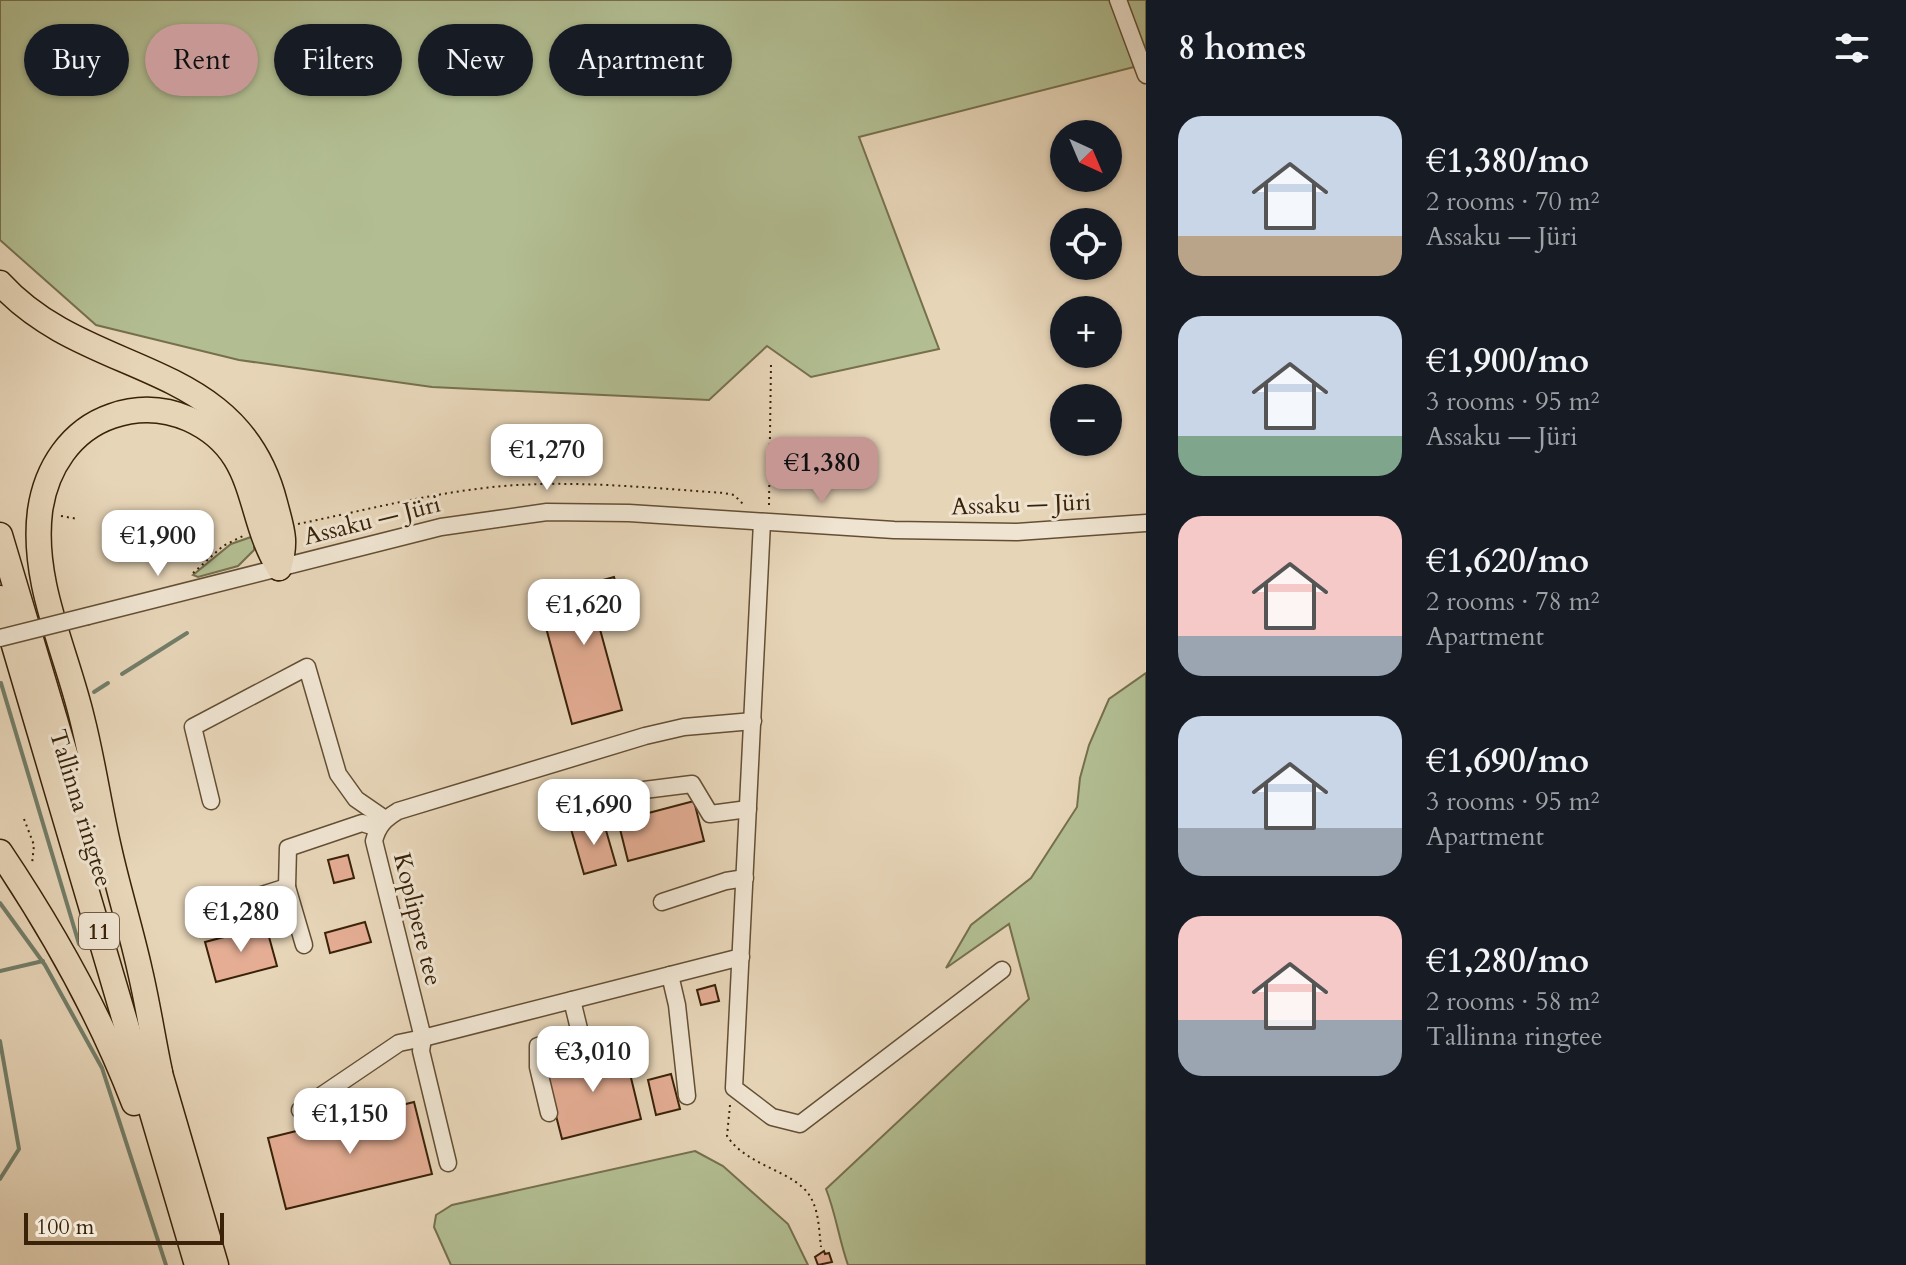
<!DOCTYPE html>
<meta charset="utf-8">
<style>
:root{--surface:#171b24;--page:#20242c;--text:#f1f3f6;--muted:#9ea1a6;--accent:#c59692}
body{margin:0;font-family:Cardo,serif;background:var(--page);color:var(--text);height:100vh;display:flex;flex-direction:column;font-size:30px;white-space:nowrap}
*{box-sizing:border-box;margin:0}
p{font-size:26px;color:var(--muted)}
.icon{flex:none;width:44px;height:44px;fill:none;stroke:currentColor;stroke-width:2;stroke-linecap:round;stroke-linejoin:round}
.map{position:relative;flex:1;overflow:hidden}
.drawer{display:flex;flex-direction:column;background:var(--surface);width:760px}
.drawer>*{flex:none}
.hud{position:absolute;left:24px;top:24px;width:760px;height:72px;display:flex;gap:16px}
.needle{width:52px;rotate:136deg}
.fabs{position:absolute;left:1050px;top:120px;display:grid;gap:16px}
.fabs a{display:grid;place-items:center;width:72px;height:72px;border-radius:50%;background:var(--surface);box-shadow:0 2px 6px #0004;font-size:40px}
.scale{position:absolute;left:24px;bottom:20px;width:200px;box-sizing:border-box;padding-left:8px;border:4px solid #392208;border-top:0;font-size:22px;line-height:28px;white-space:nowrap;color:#392208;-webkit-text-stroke:6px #efe4d1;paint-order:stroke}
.price{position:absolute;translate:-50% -68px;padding:0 18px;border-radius:16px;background:#fff;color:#222;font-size:26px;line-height:52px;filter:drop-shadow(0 2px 4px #0008)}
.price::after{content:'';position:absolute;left:50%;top:48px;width:24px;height:18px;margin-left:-12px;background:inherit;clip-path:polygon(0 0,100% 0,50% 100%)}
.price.on{background:var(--accent);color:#111}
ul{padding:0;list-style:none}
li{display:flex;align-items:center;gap:24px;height:200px;padding:0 32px}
li span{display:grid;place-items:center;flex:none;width:224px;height:160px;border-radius:24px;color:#555}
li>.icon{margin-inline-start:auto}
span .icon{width:96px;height:96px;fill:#fffc;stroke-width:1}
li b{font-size:34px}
h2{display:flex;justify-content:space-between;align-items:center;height:96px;padding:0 32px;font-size:34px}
.pill{padding:0 28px;border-radius:36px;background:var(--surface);box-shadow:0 2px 6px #0004;font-size:28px;line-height:72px}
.pill.on{background:var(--accent);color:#111}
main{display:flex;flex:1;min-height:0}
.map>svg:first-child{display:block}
</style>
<main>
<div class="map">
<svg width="1146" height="1265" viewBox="0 0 1146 1265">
<rect width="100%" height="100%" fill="#e7d5b8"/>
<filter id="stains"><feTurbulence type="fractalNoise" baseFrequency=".0025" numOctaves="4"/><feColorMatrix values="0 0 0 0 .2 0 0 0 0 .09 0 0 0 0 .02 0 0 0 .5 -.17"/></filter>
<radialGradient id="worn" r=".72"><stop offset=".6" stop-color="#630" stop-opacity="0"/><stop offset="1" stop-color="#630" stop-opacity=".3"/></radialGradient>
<g fill="#b2be92" stroke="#76704d" stroke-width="2">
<polygon points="0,0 1146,0 1146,64 859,137 939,349 811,377 767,346 709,400 432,387 239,360 96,325 0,240"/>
<polygon points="254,536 254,550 238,566 198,577 193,575 231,544"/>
<path d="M1146,673V1265H848C839,1240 836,1214 826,1189L1029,999L1009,924L946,968L971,925L1031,878L1077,807L1080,778L1089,745L1109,699Z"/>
<polygon points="695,1151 723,1166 788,1224 808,1265 451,1265 434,1227 436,1215 452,1205"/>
</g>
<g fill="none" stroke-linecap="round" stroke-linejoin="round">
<g stroke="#727d68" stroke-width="4">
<polyline points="122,674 187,633"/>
<polyline points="1,683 79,944"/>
<polyline points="94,692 108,683"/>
<polyline points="0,903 45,965 102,1068 166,1265"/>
<polyline points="0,971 43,961"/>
<polyline points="0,1041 19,1149 0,1179"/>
</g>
</g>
<g fill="#e4ad94" stroke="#392208" stroke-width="2">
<polygon points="614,577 625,615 598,622 622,710 572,724 538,598"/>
<polygon points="694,801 704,841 628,861 618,821"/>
<polygon points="603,820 616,865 584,874 571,829"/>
<polygon points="348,855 354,878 334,883 328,860"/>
<polygon points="365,922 371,942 330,953 325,933"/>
<polygon points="266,926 277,966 216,982 205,942"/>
<polygon points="715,985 719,1001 701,1005 697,990"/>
<polygon points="624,1049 641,1119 562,1139 544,1069"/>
<polygon points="671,1074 680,1109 656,1115 648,1080"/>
<polygon points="414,1102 432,1174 286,1209 268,1138"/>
<polygon points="824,1251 825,1254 829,1253 832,1262 818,1265 815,1257"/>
</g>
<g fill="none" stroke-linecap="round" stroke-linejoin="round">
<defs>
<g id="minor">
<polyline points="1118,0 1146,75"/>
<polyline points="762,522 734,1088 772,1117 800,1124 1002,970"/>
<polyline points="88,616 441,527 547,512 629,513 894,530 1017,532 1146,523"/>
<polyline points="644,790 692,784 710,814 748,809"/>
<polyline points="211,801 193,727 307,667 338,774 356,799 385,819"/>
<polyline points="287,887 304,945"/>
<polyline points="662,902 726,881 745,878"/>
<polyline points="217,909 287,887 288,848 362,823 378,828"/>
<path d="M741,957L423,1038L374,841C378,825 385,819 398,811L645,736L684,727L753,721"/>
<polyline points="670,975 677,1005 687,1096"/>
<polyline points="300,1110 399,1043 423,1038 421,1051 448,1163"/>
<polyline points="549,1113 538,1067 538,1046 580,1033 572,1000"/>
</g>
<g id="highway">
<path d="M0,283C88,380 238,356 275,503C282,530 287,540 279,568"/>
<polyline points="0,535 98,864"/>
<polyline points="0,598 197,1265"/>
<path d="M0,852C53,931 100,1014 134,1103"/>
<polyline points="155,1056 216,1265"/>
<path d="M160,1072C153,1039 148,1005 140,971C131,930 118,889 109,848C99,805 93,761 82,718C66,650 31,582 40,511C46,468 71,430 112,416C138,407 164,408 189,419C260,451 245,514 279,568"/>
</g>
</defs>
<use href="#minor" stroke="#644f34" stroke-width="19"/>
<use href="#highway" stroke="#392208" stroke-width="27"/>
<g stroke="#392208" stroke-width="2" stroke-dasharray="2 4" stroke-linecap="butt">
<polyline points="769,505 771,363"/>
<polyline points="61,516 78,519"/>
<path d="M298,524C366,510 435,492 503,486C576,480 651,488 724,493L734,495L743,504"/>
<polyline points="193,573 223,546 245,535"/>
<polyline points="24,819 34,845 32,864"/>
<path d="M730,1105L727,1136C747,1167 797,1171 811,1198C819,1212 819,1231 821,1247"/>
</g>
<use href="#minor" stroke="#efe4d1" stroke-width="16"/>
<use href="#highway" stroke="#e7d5b8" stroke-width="24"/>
<defs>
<polyline id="minor-bridge" points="0,638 88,616"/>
</defs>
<use href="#minor-bridge" stroke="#644f34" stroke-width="19" stroke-linecap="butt"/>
<use href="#minor-bridge" stroke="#efe4d1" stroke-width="16"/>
</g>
<g text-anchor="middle" stroke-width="6" stroke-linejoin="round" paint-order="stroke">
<rect fill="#efe4d1" stroke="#705c44" stroke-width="2" x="79" y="913" width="40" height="36" rx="6"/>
<g font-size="22" font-weight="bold" fill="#392208">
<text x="99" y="939">11</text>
</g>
<g font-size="24" fill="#392208" stroke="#efe4d1">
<text transform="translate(1021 504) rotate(-2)" y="8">Assaku — Jüri</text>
<text transform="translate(372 520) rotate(-14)" y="8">Assaku — Jüri</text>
<text transform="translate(81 808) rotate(73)" y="8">Tallinna ringtee</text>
<text transform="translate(418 919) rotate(76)" y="8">Koplipere tee</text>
</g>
</g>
<rect width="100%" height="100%" filter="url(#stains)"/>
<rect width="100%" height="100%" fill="url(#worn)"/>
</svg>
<div class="fabs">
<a><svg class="needle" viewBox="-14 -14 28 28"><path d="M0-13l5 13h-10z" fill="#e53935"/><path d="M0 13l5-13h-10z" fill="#9ea1a6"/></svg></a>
<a><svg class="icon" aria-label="locate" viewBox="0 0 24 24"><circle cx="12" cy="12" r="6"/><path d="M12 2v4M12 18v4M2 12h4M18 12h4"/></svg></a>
<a>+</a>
<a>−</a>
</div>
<div class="scale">100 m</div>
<b class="price" style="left:547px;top:492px">€1,270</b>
<b class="price on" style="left:822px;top:505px">€1,380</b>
<b class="price" style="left:158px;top:578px">€1,900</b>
<b class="price" style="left:584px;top:647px">€1,620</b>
<b class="price" style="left:594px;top:847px">€1,690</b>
<b class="price" style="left:241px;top:954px">€1,280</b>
<b class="price" style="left:593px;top:1094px">€3,010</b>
<b class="price" style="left:350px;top:1156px">€1,150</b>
<div class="hud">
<a class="pill">Buy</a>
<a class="pill on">Rent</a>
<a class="pill">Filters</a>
<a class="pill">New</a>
<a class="pill">Apartment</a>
</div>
</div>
<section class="drawer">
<h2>8 homes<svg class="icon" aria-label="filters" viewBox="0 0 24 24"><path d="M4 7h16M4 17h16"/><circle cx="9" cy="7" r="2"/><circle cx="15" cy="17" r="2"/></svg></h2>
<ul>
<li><span style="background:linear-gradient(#c9d6e8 75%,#b9a48a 0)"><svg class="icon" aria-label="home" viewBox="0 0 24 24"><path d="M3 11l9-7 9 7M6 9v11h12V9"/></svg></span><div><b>€1,380/mo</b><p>2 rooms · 70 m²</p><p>Assaku — Jüri</p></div></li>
<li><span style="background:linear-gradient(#c9d6e8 75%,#7fa58c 0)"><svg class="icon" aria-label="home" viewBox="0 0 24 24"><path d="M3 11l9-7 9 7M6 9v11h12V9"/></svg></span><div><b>€1,900/mo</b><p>3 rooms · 95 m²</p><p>Assaku — Jüri</p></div></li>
<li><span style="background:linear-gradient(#f6c9c9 75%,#9aa5b1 0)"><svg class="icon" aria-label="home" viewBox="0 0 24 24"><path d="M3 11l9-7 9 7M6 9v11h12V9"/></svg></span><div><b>€1,620/mo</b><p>2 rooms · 78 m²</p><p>Apartment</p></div></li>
<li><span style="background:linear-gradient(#c9d6e8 70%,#9aa5b1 0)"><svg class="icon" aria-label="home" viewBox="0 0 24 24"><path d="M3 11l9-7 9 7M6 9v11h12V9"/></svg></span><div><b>€1,690/mo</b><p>3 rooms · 95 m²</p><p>Apartment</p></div></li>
<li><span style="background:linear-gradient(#f6c9c9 65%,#9aa5b1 0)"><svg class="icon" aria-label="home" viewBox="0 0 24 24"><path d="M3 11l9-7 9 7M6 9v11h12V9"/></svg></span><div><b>€1,280/mo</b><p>2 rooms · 58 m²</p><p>Tallinna ringtee</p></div></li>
</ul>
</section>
</main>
